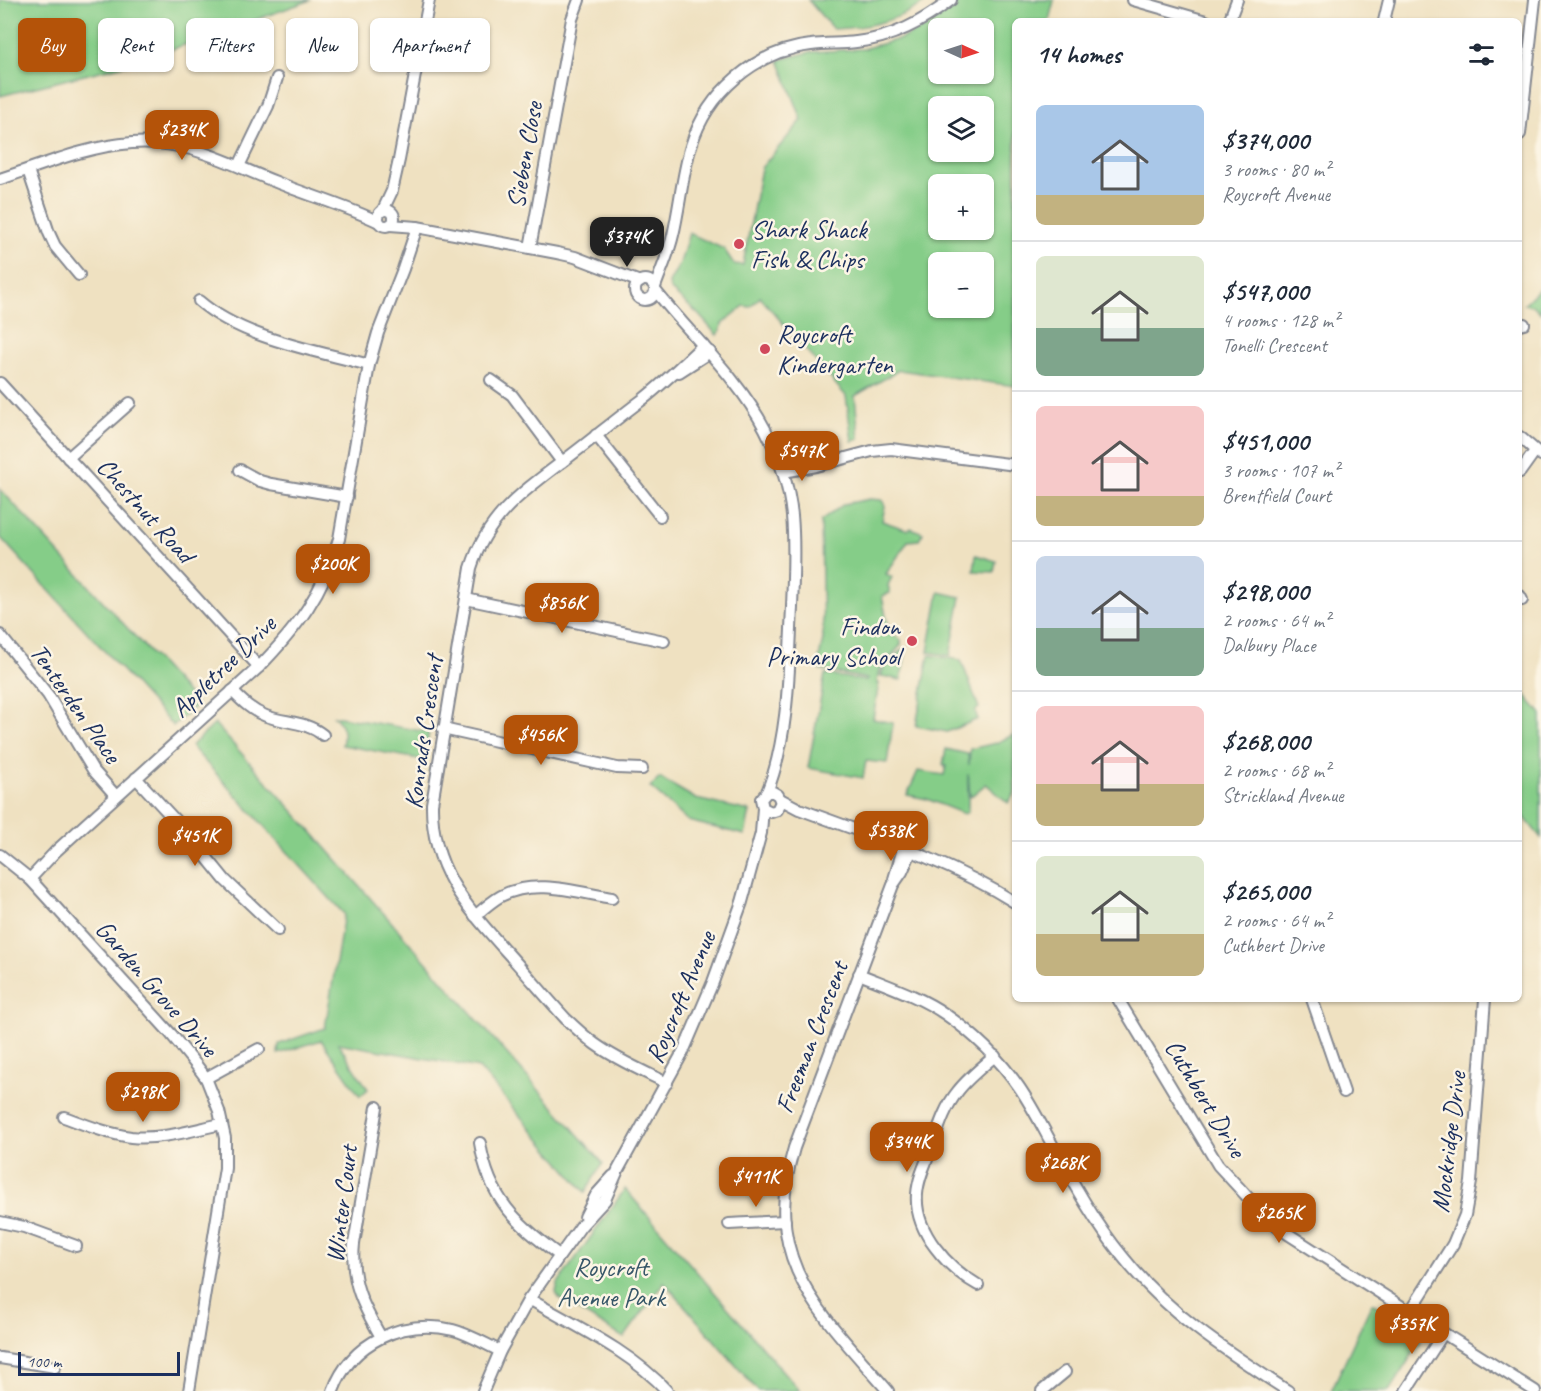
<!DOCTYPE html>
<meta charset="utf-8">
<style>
:root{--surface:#fff;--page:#f2f2f3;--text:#1f2937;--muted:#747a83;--line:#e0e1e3;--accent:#b45309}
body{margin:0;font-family:Caveat,sans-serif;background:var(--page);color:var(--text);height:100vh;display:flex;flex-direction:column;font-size:22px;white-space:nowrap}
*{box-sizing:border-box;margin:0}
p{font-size:20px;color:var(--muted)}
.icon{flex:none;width:33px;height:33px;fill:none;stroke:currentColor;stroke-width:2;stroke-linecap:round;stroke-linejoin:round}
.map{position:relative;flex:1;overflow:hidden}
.side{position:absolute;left:1012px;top:18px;width:510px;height:984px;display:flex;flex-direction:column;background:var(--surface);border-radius:9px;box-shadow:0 2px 4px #0004}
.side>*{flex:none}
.banner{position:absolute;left:18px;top:18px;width:570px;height:54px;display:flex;gap:12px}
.needle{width:39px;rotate:93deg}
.controls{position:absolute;left:928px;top:18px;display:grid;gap:12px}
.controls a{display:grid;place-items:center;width:66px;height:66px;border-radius:9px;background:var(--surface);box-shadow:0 2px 4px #0004;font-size:30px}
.scale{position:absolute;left:18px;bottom:15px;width:162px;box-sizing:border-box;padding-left:6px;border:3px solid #1b2f5e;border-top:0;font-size:16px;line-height:21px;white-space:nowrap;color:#1b2f5e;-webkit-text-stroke:4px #fcf5e5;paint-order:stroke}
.price{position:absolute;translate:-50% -51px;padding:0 14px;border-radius:12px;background:var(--accent);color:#fff;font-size:20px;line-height:39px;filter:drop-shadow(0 2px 3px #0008)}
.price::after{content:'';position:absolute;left:50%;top:36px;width:18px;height:14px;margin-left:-9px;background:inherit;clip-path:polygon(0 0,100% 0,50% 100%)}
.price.selected{background:#222;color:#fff}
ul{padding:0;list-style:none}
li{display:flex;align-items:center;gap:18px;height:150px;padding:0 24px}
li+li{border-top:2px solid var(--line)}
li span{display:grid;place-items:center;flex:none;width:168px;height:120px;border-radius:9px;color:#555}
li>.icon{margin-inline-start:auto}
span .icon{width:72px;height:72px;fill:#fffc;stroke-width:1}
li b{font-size:26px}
h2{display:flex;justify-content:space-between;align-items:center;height:72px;padding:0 24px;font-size:26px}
.tag{padding:0 21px;border-radius:9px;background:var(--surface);box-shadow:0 2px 4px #0004;font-size:21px;line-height:54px}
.tag.selected{background:var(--accent);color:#fff}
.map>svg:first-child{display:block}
</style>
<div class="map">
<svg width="1541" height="1391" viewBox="0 0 1541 1391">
<rect width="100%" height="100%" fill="#fcf5e5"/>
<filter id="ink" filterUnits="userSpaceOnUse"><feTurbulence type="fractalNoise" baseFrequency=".0167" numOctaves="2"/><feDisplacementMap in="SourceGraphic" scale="12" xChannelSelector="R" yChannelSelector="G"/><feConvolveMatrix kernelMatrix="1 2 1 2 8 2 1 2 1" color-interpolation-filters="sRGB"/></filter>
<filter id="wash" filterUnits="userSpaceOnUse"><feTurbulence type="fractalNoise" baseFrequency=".008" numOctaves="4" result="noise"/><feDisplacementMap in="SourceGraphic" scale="24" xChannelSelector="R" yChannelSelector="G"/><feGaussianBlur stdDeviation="1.35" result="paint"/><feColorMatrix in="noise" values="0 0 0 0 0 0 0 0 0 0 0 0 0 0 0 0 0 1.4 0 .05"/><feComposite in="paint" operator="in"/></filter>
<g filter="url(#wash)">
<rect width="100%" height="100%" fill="#efe1c1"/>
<g fill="#85cd88" stroke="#507e73" stroke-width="1.5" fill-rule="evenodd">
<polygon points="0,0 311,0 136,62 0,96"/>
<path d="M808,0H928C900,21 868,28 833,29Z"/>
<path d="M961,0H1054L1049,21H1016L1015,386L899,370L855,396L859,439L852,441L846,396L760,297L750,307L744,306L722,324L721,330L717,335L698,314L670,289L669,283L680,263L689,233L724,249L734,264L743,265L761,168L802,120L779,60L810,52L862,49L900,39L931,24ZM939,28H984V74H939ZM939,106H984V152H939ZM939,184H984V230H939ZM939,262H984V308H939Z"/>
<polygon points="1541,287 1541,313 1534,306 1524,304"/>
<polygon points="0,489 197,704 173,726 0,537"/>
<polygon points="870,499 882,500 885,506 882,521 908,530 911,528 923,533 919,540 908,541 886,574 892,577 888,585 890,593 882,596 889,632 901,640 901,645 879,670 877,683 879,683 873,719 893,723 887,763 866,761 863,778 808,768 825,674 866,681 867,679 817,669 823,639 821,521 844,504"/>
<polygon points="976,555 996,561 994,572 974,571"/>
<polygon points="939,592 961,597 950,656 928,652"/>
<polygon points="904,648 906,648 906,650 901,680 881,676 884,666"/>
<polygon points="929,655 961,660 979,708 975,711 978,719 947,732 916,726"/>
<polygon points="1520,689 1541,714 1541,838 1520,812"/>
<path d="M334,716L429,732L424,760L342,745C345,733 343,725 334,716Z"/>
<polygon points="215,724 313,833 603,1163 585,1192 479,1068 338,1043 368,1089 360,1096 321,1040 278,1054 279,1044 325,1028 344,914 191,746"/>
<polygon points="1015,734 1015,793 1008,803 986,784 970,797 968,774 968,812 964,814 927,799 907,795 918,771 944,775 946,766 943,765 946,749 968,754 969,765 970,749 996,743"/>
<polygon points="660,778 696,799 750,811 745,835 688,821 650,787"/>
<polygon points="625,1189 800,1391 758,1391 664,1282 624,1338 558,1298 556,1292 558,1283"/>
<polygon points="1372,1303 1420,1334 1421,1341 1389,1391 1331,1391"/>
</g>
</g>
<g filter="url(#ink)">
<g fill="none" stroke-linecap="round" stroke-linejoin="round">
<defs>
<g id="street">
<polyline points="1133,0 1206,21"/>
<polyline points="1229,21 1237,0"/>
<polyline points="1384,21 1389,0"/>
<polyline points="1520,134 1535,0"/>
<polyline points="239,166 268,106 277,78"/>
<polyline points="28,170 49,233 55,246 79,275"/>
<path d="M0,179C43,165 87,146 132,143C188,139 227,163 276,182C310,196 346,206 379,222"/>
<circle cx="386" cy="218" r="8"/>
<polyline points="383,210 392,191 399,160 429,0"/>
<polyline points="390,225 417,227 557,253 575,257 640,282"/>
<polyline points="530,248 572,19 579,0"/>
<circle cx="645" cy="290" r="10"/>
<path d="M655,287C661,270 669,253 673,235C680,206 682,175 691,146C707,93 755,51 811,45C826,43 841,44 856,42C893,38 922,22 951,0"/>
<path d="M655,290C692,337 737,376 765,429C779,456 789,486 792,516C795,546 793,577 792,607C789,667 789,737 767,792"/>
<path d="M199,301C243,339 314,350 369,365"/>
<polyline points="1520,325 1524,324"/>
<polyline points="679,372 710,352"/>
<polyline points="491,380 512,395 562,462"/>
<polyline points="0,383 259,667"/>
<polyline points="596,435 660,516"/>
<polyline points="1520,437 1541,455"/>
<polyline points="68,458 130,403"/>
<polyline points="240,470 260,481 271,484 347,497"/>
<polyline points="783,472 816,466 872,451 891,449 1016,465"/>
<polyline points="1520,472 1535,451"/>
<polyline points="1520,596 1522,600"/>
<polyline points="466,599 664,641"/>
<polyline points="0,635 48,695 93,770 116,796"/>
<path d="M232,691C242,701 252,711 266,716C285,723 306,721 323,735"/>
<polyline points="443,729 617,768 642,769"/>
<polyline points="136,778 186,832 225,880 278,930"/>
<path d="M780,799L799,809C872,836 949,861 1016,903"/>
<polyline points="0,855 30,879 171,1034 197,1066 206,1078 219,1111 225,1138 225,1168 189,1391"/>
<path d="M30,879L56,851L259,667C298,627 323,593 339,539L369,365L378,333L403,269L417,227"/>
<polyline points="894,879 903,849"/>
<path d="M475,916C483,909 492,901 501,896C535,878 576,892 612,898"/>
<path d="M859,974C888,986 919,996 945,1014C974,1034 999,1058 1019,1087C1032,1106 1042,1126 1053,1146C1074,1185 1095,1223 1123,1257C1168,1314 1228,1352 1288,1391"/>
<polyline points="1118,999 1218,1165 1266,1217 1288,1234 1410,1312 1535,1391"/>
<polyline points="1312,999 1344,1092"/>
<polyline points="206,1078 259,1049"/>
<path d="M667,1083C643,1071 617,1060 595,1044C585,1037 575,1027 566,1019C545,996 525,972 504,949C465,905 431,867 432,804L471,568C487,517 521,493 562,462C589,442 615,420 642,400C664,383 683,364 703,345"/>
<path d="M377,1107L354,1244C350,1281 363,1306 381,1337"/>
<path d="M64,1117C86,1125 108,1134 131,1137C161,1140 192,1130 222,1124"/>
<path d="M480,1143C489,1199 516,1223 559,1255"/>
<polyline points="585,1217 596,1195 613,1176"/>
<polyline points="0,1222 24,1227 76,1246"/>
<polyline points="729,1224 785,1221"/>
<path d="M978,1285C948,1268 914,1232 917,1194C918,1179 925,1164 931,1150C938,1130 944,1108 958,1091C968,1078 982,1067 995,1056"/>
<path d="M529,1299C574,1325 632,1352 667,1391"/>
<polyline points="1410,1312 1453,1244 1465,1215 1471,1182 1485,999"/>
<polyline points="0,1358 55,1367"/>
<path d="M333,1391C351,1342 403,1318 453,1330C469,1334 485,1344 500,1351"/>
<polyline points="483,1391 500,1351 529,1299 581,1226 605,1200 618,1170 683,1052 713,982 742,902 761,833 763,808 761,799 767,792 773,792 778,795 781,802 777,810 771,812 763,808"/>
<path d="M888,1391C820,1312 760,1261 794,1148L893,885L902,872L911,852"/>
<polyline points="1042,1391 1065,1372"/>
<polyline points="1406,1391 1443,1334"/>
</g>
</defs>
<use href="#street" stroke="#858890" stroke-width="14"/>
<use href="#street" stroke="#fff" stroke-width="10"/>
</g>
</g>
<g fill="#d1495b" stroke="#fcf5e5" stroke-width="2">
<circle cx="739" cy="244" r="6"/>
<circle cx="765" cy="349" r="6"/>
<circle cx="912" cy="641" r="6"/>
</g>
<g text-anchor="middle" stroke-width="5" stroke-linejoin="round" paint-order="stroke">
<g font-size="26" fill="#1b2f5e" stroke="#fcf5e5">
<text transform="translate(524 155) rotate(-80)" y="9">Sieben Close</text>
<text transform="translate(146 510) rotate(48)" y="9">Chestnut Road</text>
<text transform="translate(223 666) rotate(-44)" y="9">Appletree Drive</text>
<text transform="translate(76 703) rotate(55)" y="9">Tenterden Place</text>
<text transform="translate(423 732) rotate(-82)" y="9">Konrads Crescent</text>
<text transform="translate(157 988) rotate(49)" y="9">Garden Grove Drive</text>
<text transform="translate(680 997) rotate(-67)" y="9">Roycroft Avenue</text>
<text transform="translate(811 1037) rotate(-69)" y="9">Freeman Crescent</text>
<text transform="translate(1206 1098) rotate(59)" y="9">Cuthbert Drive</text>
<text transform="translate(1448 1142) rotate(-83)" y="9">Mockridge Drive</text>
<text transform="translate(341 1204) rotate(-83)" y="9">Winter Court</text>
</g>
<g font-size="26" fill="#1b2f5e" stroke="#fcf5e5" text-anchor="start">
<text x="751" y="238">Shark Shack<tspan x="751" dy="30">Fish &amp; Chips</tspan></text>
<text x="777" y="343">Roycroft<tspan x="777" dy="30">Kindergarten</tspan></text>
<text x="900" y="635" text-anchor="end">Findon<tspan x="900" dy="30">Primary School</tspan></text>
</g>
<g font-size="26" fill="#365668" stroke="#fcf5e5">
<text x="611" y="1276">Roycroft<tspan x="611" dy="30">Avenue Park</tspan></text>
</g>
</g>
</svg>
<div class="controls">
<a><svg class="needle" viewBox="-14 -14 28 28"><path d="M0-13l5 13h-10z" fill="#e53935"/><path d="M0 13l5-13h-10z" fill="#747a83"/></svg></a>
<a><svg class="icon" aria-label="layers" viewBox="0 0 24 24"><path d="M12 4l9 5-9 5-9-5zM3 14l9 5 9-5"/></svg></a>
<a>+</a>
<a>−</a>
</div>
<div class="scale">100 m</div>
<b class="price" style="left:182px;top:161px">$234K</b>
<b class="price selected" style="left:627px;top:268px">$374K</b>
<b class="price" style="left:802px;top:482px">$547K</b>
<b class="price" style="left:333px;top:595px">$200K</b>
<b class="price" style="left:562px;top:634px">$856K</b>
<b class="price" style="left:541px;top:766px">$456K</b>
<b class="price" style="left:891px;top:862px">$538K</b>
<b class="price" style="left:195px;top:867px">$451K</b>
<b class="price" style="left:143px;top:1123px">$298K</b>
<b class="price" style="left:907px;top:1173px">$344K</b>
<b class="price" style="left:1063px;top:1194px">$268K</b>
<b class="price" style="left:756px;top:1208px">$411K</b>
<b class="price" style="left:1279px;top:1244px">$265K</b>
<b class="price" style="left:1412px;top:1355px">$357K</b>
<div class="banner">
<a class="tag selected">Buy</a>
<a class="tag">Rent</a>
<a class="tag">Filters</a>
<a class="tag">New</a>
<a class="tag">Apartment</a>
</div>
<section class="side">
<h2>14 homes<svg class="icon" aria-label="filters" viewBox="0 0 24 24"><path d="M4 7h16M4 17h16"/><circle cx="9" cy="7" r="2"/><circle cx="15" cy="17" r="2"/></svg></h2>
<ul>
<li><span style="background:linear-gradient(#a9c7e8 75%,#c2b280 0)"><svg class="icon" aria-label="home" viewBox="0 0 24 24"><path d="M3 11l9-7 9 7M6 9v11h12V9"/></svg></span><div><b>$374,000</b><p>3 rooms · 80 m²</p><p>Roycroft Avenue</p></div></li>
<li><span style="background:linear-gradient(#dfe7d0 60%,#7fa58c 0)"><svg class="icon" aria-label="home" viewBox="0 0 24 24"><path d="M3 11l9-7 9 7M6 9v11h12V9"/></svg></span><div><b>$547,000</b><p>4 rooms · 128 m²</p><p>Tonelli Crescent</p></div></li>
<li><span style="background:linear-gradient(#f6c9c9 75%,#c2b280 0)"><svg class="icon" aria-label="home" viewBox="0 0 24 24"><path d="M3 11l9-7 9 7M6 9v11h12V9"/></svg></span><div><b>$451,000</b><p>3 rooms · 107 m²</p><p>Brentfield Court</p></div></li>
<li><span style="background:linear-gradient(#c9d6e8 60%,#7fa58c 0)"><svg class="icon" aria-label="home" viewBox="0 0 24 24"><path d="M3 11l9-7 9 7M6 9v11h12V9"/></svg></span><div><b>$298,000</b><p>2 rooms · 64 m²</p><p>Dalbury Place</p></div></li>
<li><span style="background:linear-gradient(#f6c9c9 65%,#c2b280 0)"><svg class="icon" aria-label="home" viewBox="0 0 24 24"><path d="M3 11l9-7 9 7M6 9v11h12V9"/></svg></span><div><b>$268,000</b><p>2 rooms · 68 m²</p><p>Strickland Avenue</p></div></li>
<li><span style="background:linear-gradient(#dfe7d0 65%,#c2b280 0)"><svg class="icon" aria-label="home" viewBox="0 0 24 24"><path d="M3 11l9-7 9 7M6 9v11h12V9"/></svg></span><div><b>$265,000</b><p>2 rooms · 64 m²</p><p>Cuthbert Drive</p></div></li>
</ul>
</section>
</div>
